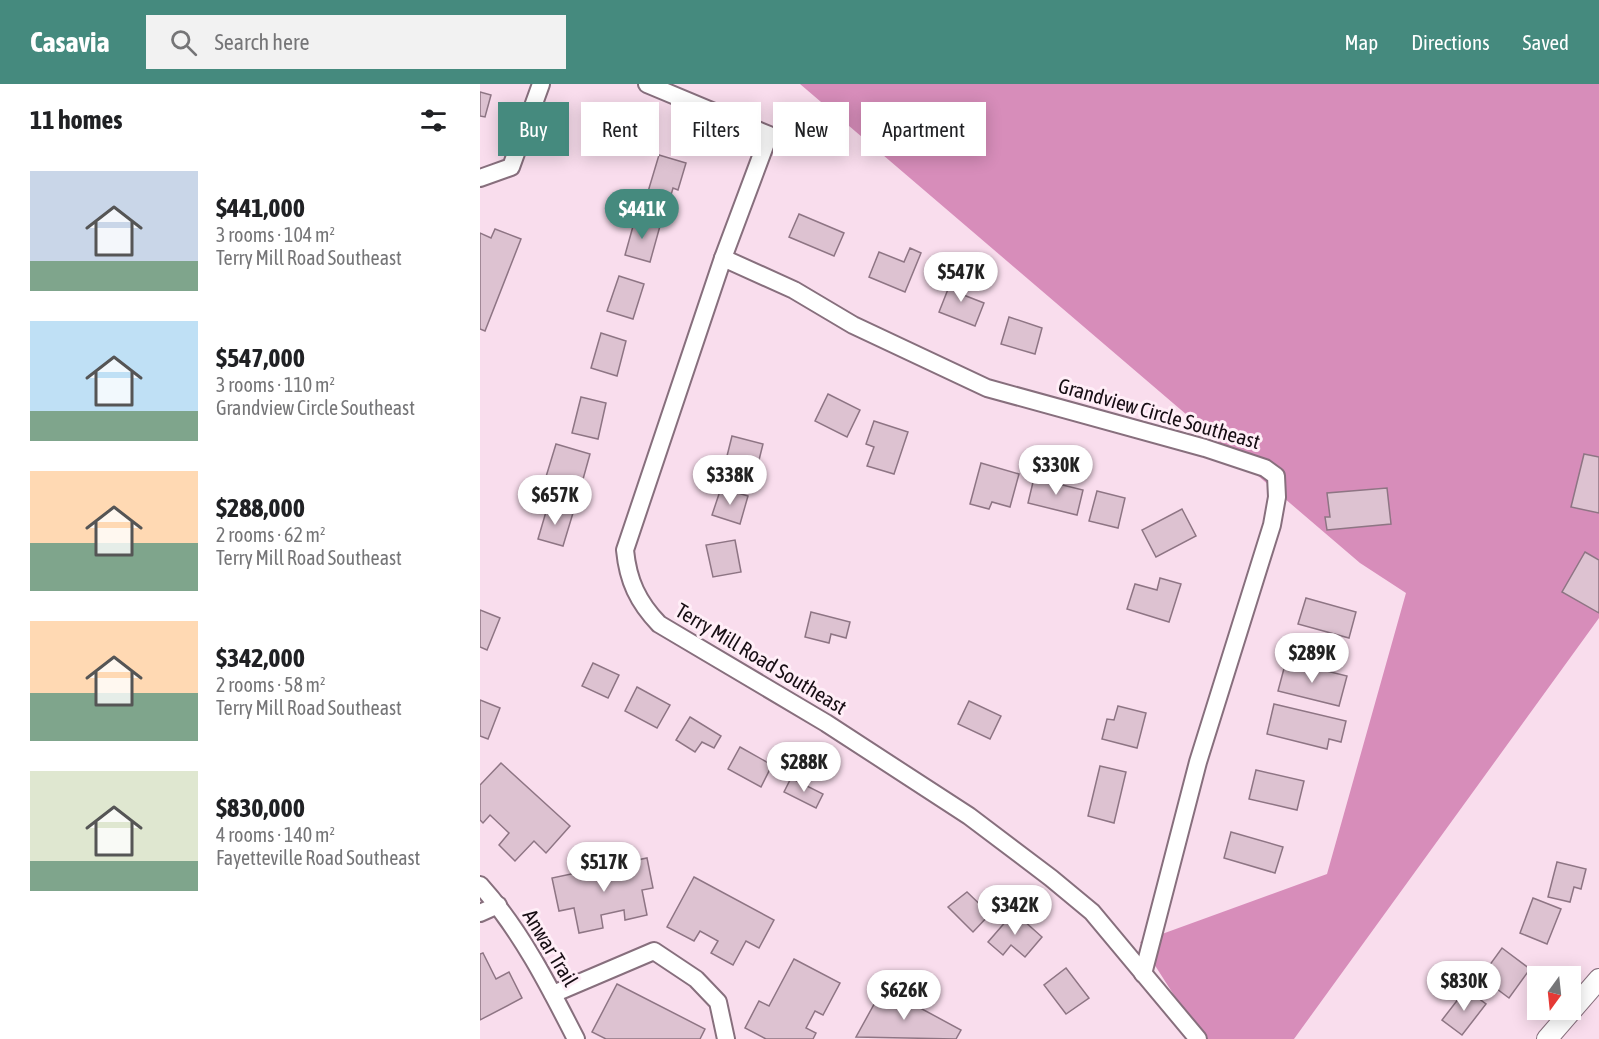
<!DOCTYPE html>
<meta charset="utf-8">
<style>
:root{--surface:#fff;--page:#f2f2f2;--text:#202124;--muted:#757577;--accent:#458a7e}
body{margin:0;font-family:"Asap Condensed",sans-serif;background:var(--page);color:var(--text);height:100vh;display:flex;flex-direction:column;font-size:22px;white-space:nowrap}
*{box-sizing:border-box;margin:0}
p{font-size:20px;color:var(--muted)}
.icon{flex:none;width:33px;height:33px;fill:none;stroke:currentColor;stroke-width:2;stroke-linecap:round;stroke-linejoin:round}
.map{position:relative;flex:1;overflow:hidden}
.panel{display:flex;flex-direction:column;background:var(--surface);width:480px}
.panel>*{flex:none}
.top-card{position:absolute;left:18px;top:18px;width:570px;height:54px;display:flex;gap:12px}
.needle{width:39px;rotate:195deg}
.fabs{position:absolute;left:1047px;top:882px;display:grid;gap:12px}
.fabs a{display:grid;place-items:center;width:54px;height:54px;border-radius:0px;background:var(--surface);box-shadow:0 3px 15px #0003;font-size:30px}
.price{position:absolute;translate:-50% -51px;padding:0 14px;border-radius:21px;background:#fff;color:#222;font-size:20px;line-height:39px;filter:drop-shadow(0 2px 3px #0008)}
.price::after{content:'';position:absolute;left:50%;top:36px;width:18px;height:14px;margin-left:-9px;background:inherit;clip-path:polygon(0 0,100% 0,50% 100%)}
.price.active{background:var(--accent);color:#fff}
ul{padding:0;list-style:none}
li{display:flex;align-items:center;gap:18px;height:150px;padding:0 30px}
li span{display:grid;place-items:center;flex:none;width:168px;height:120px;border-radius:0px;color:#555}
li>.icon{margin-inline-start:auto}
span .icon{width:72px;height:72px;fill:#fffc;stroke-width:1}
li b{font-size:26px}
h2{display:flex;justify-content:space-between;align-items:center;height:72px;padding:0 30px;font-size:26px}
.tag{padding:0 21px;border-radius:0px;background:var(--surface);box-shadow:0 3px 15px #0003;font-size:21px;line-height:54px}
.tag.active{background:var(--accent);color:#fff}
header{display:flex;align-items:center;gap:36px;box-sizing:border-box;height:84px;padding:0 30px;background:var(--accent);color:#fff}
header strong{font-size:28px}
nav{display:flex;gap:33px;margin-inline-start:auto;font-size:21px}
.search{width:420px;height:54px;background:var(--page);display:flex;align-items:center;gap:15px;box-sizing:border-box;padding:0 21px;border-radius:0px;color:var(--muted);font-size:22px}
main{display:flex;flex:1;min-height:0}
.map>svg:first-child{display:block}
</style>
<header>
<strong>Casavia</strong>
<div class="search"><svg class="icon" aria-label="search" viewBox="0 0 24 24"><circle cx="10" cy="10" r="6"/><path d="M15 15l6 6"/></svg>Search here</div>
<nav><a>Map</a><a>Directions</a><a>Saved</a></nav>
</header>
<main>
<section class="panel">
<h2>11 homes<svg class="icon" aria-label="filters" viewBox="0 0 24 24"><path d="M4 7h16M4 17h16"/><circle cx="9" cy="7" r="2"/><circle cx="15" cy="17" r="2"/></svg></h2>
<ul>
<li><span style="background:linear-gradient(#c9d6e8 75%,#7fa58c 0)"><svg class="icon" aria-label="home" viewBox="0 0 24 24"><path d="M3 11l9-7 9 7M6 9v11h12V9"/></svg></span><div><b>$441,000</b><p>3 rooms · 104 m²</p><p>Terry Mill Road Southeast</p></div></li>
<li><span style="background:linear-gradient(#bfe0f5 75%,#7fa58c 0)"><svg class="icon" aria-label="home" viewBox="0 0 24 24"><path d="M3 11l9-7 9 7M6 9v11h12V9"/></svg></span><div><b>$547,000</b><p>3 rooms · 110 m²</p><p>Grandview Circle Southeast</p></div></li>
<li><span style="background:linear-gradient(#ffd9b3 60%,#7fa58c 0)"><svg class="icon" aria-label="home" viewBox="0 0 24 24"><path d="M3 11l9-7 9 7M6 9v11h12V9"/></svg></span><div><b>$288,000</b><p>2 rooms · 62 m²</p><p>Terry Mill Road Southeast</p></div></li>
<li><span style="background:linear-gradient(#ffd9b3 60%,#7fa58c 0)"><svg class="icon" aria-label="home" viewBox="0 0 24 24"><path d="M3 11l9-7 9 7M6 9v11h12V9"/></svg></span><div><b>$342,000</b><p>2 rooms · 58 m²</p><p>Terry Mill Road Southeast</p></div></li>
<li><span style="background:linear-gradient(#dfe7d0 75%,#7fa58c 0)"><svg class="icon" aria-label="home" viewBox="0 0 24 24"><path d="M3 11l9-7 9 7M6 9v11h12V9"/></svg></span><div><b>$830,000</b><p>4 rooms · 140 m²</p><p>Fayetteville Road Southeast</p></div></li>
</ul>
</section>
<div class="map">
<svg width="1119" height="955" viewBox="0 0 1119 955">
<rect width="100%" height="100%" fill="#f9dded"/>
<polygon fill="#d78dba" points="320,0 1119,0 1119,534 814,955 722,955 660,858 847,790 926,509 880,479"/>
<g fill="#ddc2d1" stroke="#8e7584" stroke-width="1.5">
<polygon points="0,8 11,11 5,33 0,32"/>
<polygon points="179,71 206,79 198,106 193,104 189,118 167,111"/>
<polygon points="319,130 364,149 354,172 309,153"/>
<polygon points="155,135 180,142 170,178 145,171"/>
<polygon points="15,145 41,155 5,247 0,245 0,149 11,154"/>
<polygon points="430,164 441,169 425,208 389,193 399,168 424,178"/>
<polygon points="474,190 487,195 481,210 504,219 495,242 459,228"/>
<polygon points="139,192 164,200 153,235 127,227"/>
<polygon points="529,233 562,244 555,270 521,260"/>
<polygon points="121,249 146,257 137,292 111,284"/>
<polygon points="348,310 380,326 367,353 335,337"/>
<polygon points="101,313 126,319 118,355 92,349"/>
<polygon points="394,337 428,348 414,390 387,382 394,363 386,360"/>
<polygon points="252,352 283,360 276,388 245,380"/>
<polygon points="76,360 110,370 100,406 65,396"/>
<polygon points="1104,370 1119,373 1119,429 1091,423"/>
<polygon points="501,379 539,390 530,423 512,418 509,425 490,420"/>
<polygon points="554,394 603,406 597,431 548,419"/>
<polygon points="241,404 268,412 260,440 232,431"/>
<polygon points="907,404 911,440 847,446 845,433 850,433 847,409"/>
<polygon points="617,407 645,414 638,444 609,437"/>
<polygon points="68,421 93,429 83,462 58,455"/>
<polygon points="702,425 716,452 676,473 662,446"/>
<polygon points="255,456 261,488 233,493 226,461"/>
<polygon points="1105,468 1119,476 1119,529 1082,508"/>
<polygon points="680,494 701,500 689,538 647,525 655,500 677,506"/>
<polygon points="826,514 876,528 869,554 818,540"/>
<polygon points="0,526 20,534 7,566 0,563"/>
<polygon points="331,528 370,538 366,554 351,550 349,559 325,553"/>
<polygon points="806,577 867,592 859,622 798,607"/>
<polygon points="113,579 139,591 128,614 102,602"/>
<polygon points="157,603 190,621 177,644 145,627"/>
<polygon points="0,616 20,624 8,655 0,652"/>
<polygon points="489,617 521,632 510,655 478,640"/>
<polygon points="794,620 866,637 861,658 849,655 847,665 787,650"/>
<polygon points="638,622 666,629 657,664 622,655 627,635 634,636"/>
<polygon points="210,633 241,652 234,664 222,658 215,668 196,656"/>
<polygon points="260,663 292,681 281,703 248,685"/>
<polygon points="21,679 90,742 66,769 54,757 35,777 19,761 29,749 10,731 3,739 0,736 0,701"/>
<polygon points="620,682 646,688 634,739 608,732"/>
<polygon points="776,686 824,697 817,726 769,715"/>
<polygon points="311,694 343,710 336,724 304,708"/>
<polygon points="751,748 803,763 795,789 744,774"/>
<polygon points="167,774 173,804 162,806 167,831 145,836 144,826 121,831 123,844 99,849 94,824 79,827 72,794"/>
<polygon points="1077,778 1106,785 1101,805 1094,803 1090,818 1068,813"/>
<polygon points="214,793 294,836 279,864 266,857 253,881 231,869 238,857 220,847 214,857 187,843"/>
<polygon points="487,808 510,830 493,848 468,823"/>
<polygon points="1053,814 1081,825 1067,860 1040,849"/>
<polygon points="534,828 562,853 545,873 531,861 523,871 508,858"/>
<polygon points="1022,864 1050,885 1029,914 1001,893"/>
<polygon points="3,869 16,895 29,888 42,914 0,936 0,870"/>
<polygon points="314,875 360,899 343,931 335,927 326,944 336,949 333,955 286,955 265,944 279,917 289,922"/>
<polygon points="586,884 609,914 586,930 564,901"/>
<polygon points="137,900 225,945 220,955 126,955 112,948"/>
<polygon points="403,904 481,946 476,955 376,953"/>
<polygon points="986,905 1006,920 982,951 962,936"/>
</g>
<g fill="none" stroke-linecap="round" stroke-linejoin="round">
<defs>
<g id="minor">
<path d="M167,0L289,51L243,174L145,466C148,497 158,518 179,540L346,639L489,732L571,794L612,828L718,955"/>
<polyline points="0,94 31,83 61,0"/>
<polyline points="243,174 314,206 373,241 507,304 725,364 785,384 796,392 797,413 792,441 718,678 663,890"/>
<path d="M0,801C40,845 69,902 96,955"/>
<polyline points="0,829 18,821"/>
<polyline points="73,910 174,867 216,895 238,918 246,955"/>
</g>
<polyline id="tertiary" points="1067,955 1119,895"/>
</defs>
<use href="#minor" stroke="#876f7d" stroke-width="20"/>
<use href="#tertiary" stroke="#876f7d" stroke-width="22"/>
<use href="#minor" stroke="#fff" stroke-width="16"/>
<use href="#tertiary" stroke="#fff" stroke-width="20"/>
</g>
<g text-anchor="middle" stroke-width="6" stroke-linejoin="round" paint-order="stroke">
<g font-size="21" fill="#170e14" stroke="#ffeef7">
<text transform="translate(679 330) rotate(16)" y="7">Grandview Circle Southeast</text>
<text transform="translate(281 575) rotate(31)" y="7">Terry Mill Road Southeast</text>
<text transform="translate(70 864) rotate(59)" y="7">Anwar Trail</text>
</g>
</g>
</svg>
<div class="fabs">
<a><svg class="needle" viewBox="-14 -14 28 28"><path d="M0-13l5 13h-10z" fill="#e53935"/><path d="M0 13l5-13h-10z" fill="#757577"/></svg></a>
</div>
<b class="price active" style="left:162px;top:156px">$441K</b>
<b class="price" style="left:481px;top:219px">$547K</b>
<b class="price" style="left:576px;top:412px">$330K</b>
<b class="price" style="left:250px;top:422px">$338K</b>
<b class="price" style="left:75px;top:442px">$657K</b>
<b class="price" style="left:832px;top:600px">$289K</b>
<b class="price" style="left:324px;top:709px">$288K</b>
<b class="price" style="left:124px;top:809px">$517K</b>
<b class="price" style="left:535px;top:852px">$342K</b>
<b class="price" style="left:984px;top:928px">$830K</b>
<b class="price" style="left:424px;top:937px">$626K</b>
<div class="top-card">
<a class="tag active">Buy</a>
<a class="tag">Rent</a>
<a class="tag">Filters</a>
<a class="tag">New</a>
<a class="tag">Apartment</a>
</div>
</div>
</main>
